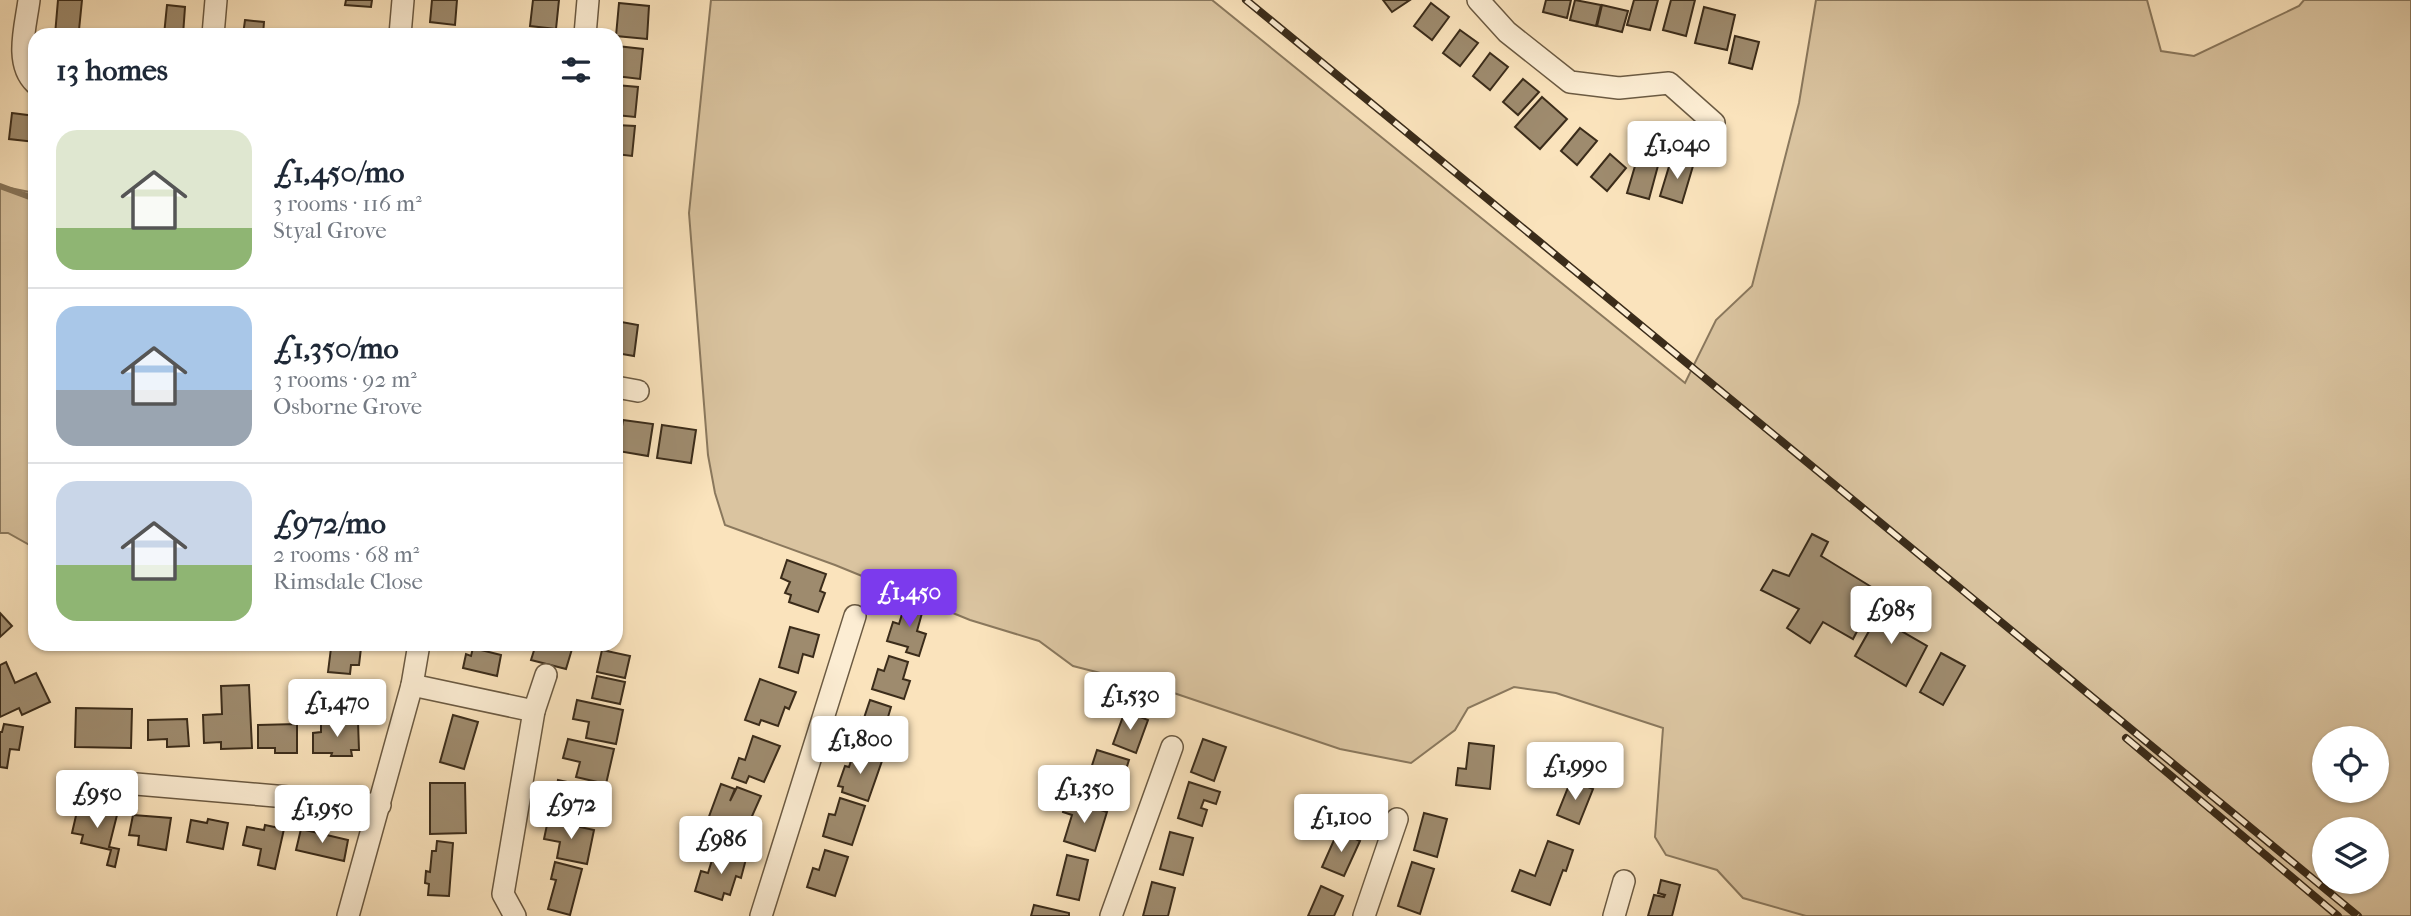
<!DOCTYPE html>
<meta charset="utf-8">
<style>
:root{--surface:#fff;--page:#f6f6f7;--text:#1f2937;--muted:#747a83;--line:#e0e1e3;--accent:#7c3aed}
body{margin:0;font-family:"IM FELL French Canon",serif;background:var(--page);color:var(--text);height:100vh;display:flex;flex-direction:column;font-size:26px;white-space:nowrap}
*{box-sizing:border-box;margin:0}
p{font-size:23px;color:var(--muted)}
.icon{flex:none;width:38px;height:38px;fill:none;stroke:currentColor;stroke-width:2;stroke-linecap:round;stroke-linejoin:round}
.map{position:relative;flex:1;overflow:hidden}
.sheet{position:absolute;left:28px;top:28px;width:595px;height:623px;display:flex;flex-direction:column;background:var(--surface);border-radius:21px;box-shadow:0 2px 5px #0004}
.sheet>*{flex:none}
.tools{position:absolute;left:2312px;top:726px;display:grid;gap:14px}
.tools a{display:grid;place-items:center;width:77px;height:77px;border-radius:50%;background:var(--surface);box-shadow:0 2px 5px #0004;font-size:35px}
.price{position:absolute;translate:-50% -60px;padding:0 16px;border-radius:7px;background:#fff;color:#222;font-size:23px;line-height:46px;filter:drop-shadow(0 2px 4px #0008)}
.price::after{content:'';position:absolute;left:50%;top:42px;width:21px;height:16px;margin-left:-10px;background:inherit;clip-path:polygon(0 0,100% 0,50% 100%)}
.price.current{background:var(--accent);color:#fff}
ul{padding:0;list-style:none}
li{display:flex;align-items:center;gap:21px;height:175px;padding:0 28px}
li+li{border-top:2px solid var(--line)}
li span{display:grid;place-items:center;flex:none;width:196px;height:140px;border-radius:21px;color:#555}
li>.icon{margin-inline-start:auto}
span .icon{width:84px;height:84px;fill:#fffc;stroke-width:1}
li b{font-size:30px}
h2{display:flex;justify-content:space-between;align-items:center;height:84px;padding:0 28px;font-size:30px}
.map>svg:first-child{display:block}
</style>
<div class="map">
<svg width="2411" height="916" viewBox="0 0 2411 916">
<rect width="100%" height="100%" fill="#fae3bc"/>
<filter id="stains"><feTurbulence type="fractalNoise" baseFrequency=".00286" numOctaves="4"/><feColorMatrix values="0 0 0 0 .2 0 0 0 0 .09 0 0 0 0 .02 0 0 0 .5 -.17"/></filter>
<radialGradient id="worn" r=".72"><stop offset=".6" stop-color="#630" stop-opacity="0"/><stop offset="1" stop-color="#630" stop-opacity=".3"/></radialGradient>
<g fill="#dac4a0" stroke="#8a785d" stroke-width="2" fill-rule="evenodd">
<path d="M711,0H1212L1685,383L1716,320L1752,286L1799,103L1816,0H2147L2161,51L2194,56L2299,6L2304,0H2411V916H1806L1743,898L1717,870L1666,855L1655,837L1663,728L1556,693L1514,687L1468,708L1455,730L1411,763L1340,749L1159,688L1073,666L1039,641L970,620L835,565L725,525L715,493L708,455L689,213ZM2324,738H2376V791H2324ZM2324,830H2376V882H2324Z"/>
<polygon points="0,186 35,193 35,548 8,533 0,533"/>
</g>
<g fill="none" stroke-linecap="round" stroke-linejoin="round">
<polyline stroke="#87755a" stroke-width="6" points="0,186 35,199"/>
</g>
<g fill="#9e8b6e" stroke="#3b2c1a" stroke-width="2">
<polygon points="58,0 82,0 79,30 88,31 88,35 55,35"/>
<polygon points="346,0 372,0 371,7 345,5"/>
<polygon points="432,0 457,0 455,25 430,22"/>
<polygon points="533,0 559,0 556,29 530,26"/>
<polygon points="1383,0 1410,0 1392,12"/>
<polygon points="1546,0 1571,0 1567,18 1543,12"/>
<polygon points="1575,0 1601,5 1596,26 1570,20"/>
<polygon points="1634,0 1658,0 1650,30 1627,25"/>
<polygon points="1671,0 1695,0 1686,36 1663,30"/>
<polygon points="619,3 649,6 647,39 616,36"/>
<polygon points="1431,3 1449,17 1432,40 1414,26"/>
<polygon points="167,5 185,7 183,35 164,35"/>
<polygon points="1602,5 1628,11 1622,32 1597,26"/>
<polygon points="1704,7 1735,15 1727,50 1695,43"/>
<polygon points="245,20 264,22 263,35 243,35"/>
<polygon points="1460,30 1478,43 1460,66 1443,53"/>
<polygon points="1735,36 1759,42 1752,69 1729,63"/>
<polygon points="617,46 643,49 640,79 616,76"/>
<polygon points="1490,53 1508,67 1490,90 1473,76"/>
<polygon points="1523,79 1539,92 1518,115 1503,102"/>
<polygon points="616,85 638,87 635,117 616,115"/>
<polygon points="1542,97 1567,119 1540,149 1515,127"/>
<polygon points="12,113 35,116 35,142 9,139"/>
<polygon points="616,125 635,126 632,156 616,154"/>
<polygon points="1580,128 1597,141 1577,165 1561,151"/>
<polygon points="1610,154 1626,168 1607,191 1591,177"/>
<polygon points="1638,156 1659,162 1649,199 1627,193"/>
<polygon points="1671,160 1693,166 1682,203 1660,196"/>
<polygon points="616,321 638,325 634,356 616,353"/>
<polygon points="623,420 653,424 648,456 618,451"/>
<polygon points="662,425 696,430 691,463 657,458"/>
<polygon points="1812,534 1828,542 1821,556 1878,591 1853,639 1823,622 1810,643 1787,628 1799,609 1761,590 1773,570 1789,576"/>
<polygon points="787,560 826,574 820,591 825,593 818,612 789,602 791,595 785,593 790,582 781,578"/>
<polygon points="906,601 924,606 917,631 926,634 919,656 906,652 908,647 887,641 893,622 899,624"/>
<polygon points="1886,601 1906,613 1898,629 1927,646 1906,686 1855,656"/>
<polygon points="0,613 12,626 0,637"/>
<polygon points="790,627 819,635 813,657 803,654 798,673 779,667"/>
<polygon points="328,644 356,644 356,648 361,648 359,665 351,665 350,674 328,672 331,648 328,648"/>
<polygon points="536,644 554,644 572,649 566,669 531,660"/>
<polygon points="473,648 501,655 497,676 463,668 466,654 471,656"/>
<polygon points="602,650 630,656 625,678 597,672"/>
<polygon points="1941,653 1965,666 1943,705 1920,692"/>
<polygon points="889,656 908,662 903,679 910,681 904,699 872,689 878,669 884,671"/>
<polygon points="6,662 15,683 36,673 50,702 22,715 19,708 0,717 0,665"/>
<polygon points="597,676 625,682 620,704 592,698"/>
<polygon points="760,679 796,692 789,709 785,707 778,726 761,720 759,725 745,720"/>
<polygon points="249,685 252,748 221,749 221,742 204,743 203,715 222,714 221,686"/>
<polygon points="577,700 623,710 616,744 586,738 589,722 573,719"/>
<polygon points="870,700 891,707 880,744 854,736 861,717 864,718"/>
<polygon points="76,708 132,709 131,748 75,747"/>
<polygon points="1125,711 1148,720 1136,753 1113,744"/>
<polygon points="453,715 478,722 464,769 440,762"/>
<polygon points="187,719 189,746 167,747 167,739 148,740 148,720"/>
<polygon points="358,722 359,750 351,750 352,756 331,756 332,753 313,753 313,733 321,732 321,724"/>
<polygon points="4,724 23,727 19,750 10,749 7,768 0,767 0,732 2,732"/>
<polygon points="297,724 297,753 275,753 275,748 258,748 258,725"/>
<polygon points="753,736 780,746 764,782 749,776 746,783 732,778 739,758 745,760"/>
<polygon points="568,739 614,749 606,784 576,777 580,762 563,758"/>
<polygon points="1203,739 1226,747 1214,781 1191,772"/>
<polygon points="1469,743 1494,746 1490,789 1456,785 1458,768 1466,769"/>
<polygon points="1097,750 1129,760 1116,801 1096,794 1095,797 1083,793"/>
<polygon points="854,752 882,761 868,801 842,792 843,787 838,786 845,766 849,767"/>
<polygon points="558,780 604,790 597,824 566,818 570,803 554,799"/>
<polygon points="1571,780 1593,789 1579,824 1557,815"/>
<polygon points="1189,782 1220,792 1216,804 1204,800 1201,808 1207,810 1202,826 1178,818"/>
<polygon points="430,783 465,783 466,833 430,834"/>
<polygon points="721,784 735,789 730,801 737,787 761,796 745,832 739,831 736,840 723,835 725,828 707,822"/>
<polygon points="840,798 865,806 852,845 823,836 829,814 835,815"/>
<polygon points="1066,799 1107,812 1095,851 1064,841 1072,815 1063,812"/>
<polygon points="78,807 117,815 109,847 119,849 115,867 107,865 111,850 81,843 83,835 72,833"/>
<polygon points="1424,813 1447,819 1437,857 1414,850"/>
<polygon points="133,815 171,818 166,850 138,845 139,836 129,835"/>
<polygon points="208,819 228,823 223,849 187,842 191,820 207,823"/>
<polygon points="548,820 594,830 587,864 557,858 560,842 544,839"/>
<polygon points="265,825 284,829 275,869 258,865 261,849 243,845 247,827 264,830"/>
<polygon points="301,829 348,840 344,861 296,850"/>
<polygon points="1338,831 1360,841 1344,876 1322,867"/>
<polygon points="1170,832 1193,838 1183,875 1160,869"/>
<polygon points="437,841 453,843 449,896 428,895 429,884 425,883 426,871 430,872 432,851 436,851"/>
<polygon points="1548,841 1573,850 1566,871 1563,870 1550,905 1512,891 1520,870 1535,876"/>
<polygon points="825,850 848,857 835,896 807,887 813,868 819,870"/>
<polygon points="724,852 746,859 741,878 736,876 730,895 724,893 722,900 695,891 701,871 708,873 712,860 720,863"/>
<polygon points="1067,855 1088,860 1079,900 1057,895"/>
<polygon points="555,862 582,869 570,915 548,909 556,880 551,879"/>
<polygon points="1412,862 1434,869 1420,914 1398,906"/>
<polygon points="1661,880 1680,885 1672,916 1648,916 1654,895 1664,897 1665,895 1658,893"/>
<polygon points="1152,882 1175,888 1168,916 1143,916"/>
<polygon points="1321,886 1343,896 1334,916 1308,916"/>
<polygon points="1034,905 1069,913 1069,916 1031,916"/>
</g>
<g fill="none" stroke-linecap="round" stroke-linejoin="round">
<defs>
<g id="street">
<path d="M29,0C26,25 14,63 35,83"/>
<polyline points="1478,0 1507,32 1570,82 1619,88 1669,83 1714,123"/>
<polyline points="213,35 216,0"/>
<polyline points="400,35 403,0"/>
<polyline points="585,35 588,0"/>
<polyline points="616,387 638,391"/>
<polyline points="412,685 534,711 503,894 515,916"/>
<polyline points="534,711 546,675"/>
<polyline points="136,784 380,805"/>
<polyline points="348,916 412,685 419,644"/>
<polyline points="761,916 855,616"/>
<polyline points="1111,916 1172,747"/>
<polyline points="1364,916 1397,819"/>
<polyline points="1614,916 1624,881"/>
</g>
</defs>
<use href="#street" stroke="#6b5a42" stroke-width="24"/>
<use href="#street" stroke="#fcedd3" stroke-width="21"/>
<defs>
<g id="rail">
<polyline points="1246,0 2358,916"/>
<polyline points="2126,738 2338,916"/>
</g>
</defs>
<use href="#rail" stroke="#3b2c1a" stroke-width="8"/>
<use href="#rail" stroke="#fcedd3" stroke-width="5" stroke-dasharray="16" stroke-linecap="butt"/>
</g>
<rect width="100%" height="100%" filter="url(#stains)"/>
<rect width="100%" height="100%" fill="url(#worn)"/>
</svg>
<div class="tools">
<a><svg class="icon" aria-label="locate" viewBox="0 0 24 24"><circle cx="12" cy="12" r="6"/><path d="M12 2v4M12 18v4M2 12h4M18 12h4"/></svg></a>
<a><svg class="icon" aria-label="layers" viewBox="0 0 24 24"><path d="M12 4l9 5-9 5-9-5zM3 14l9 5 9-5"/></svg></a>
</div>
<b class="price" style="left:1677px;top:181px">£1,040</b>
<b class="price current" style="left:909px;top:629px">£1,450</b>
<b class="price" style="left:1891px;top:646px">£985</b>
<b class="price" style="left:1130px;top:732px">£1,530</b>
<b class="price" style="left:337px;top:739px">£1,470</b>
<b class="price" style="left:860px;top:776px">£1,800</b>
<b class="price" style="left:1575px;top:802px">£1,990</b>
<b class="price" style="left:1084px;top:825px">£1,350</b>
<b class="price" style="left:97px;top:830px">£950</b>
<b class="price" style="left:571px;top:841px">£972</b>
<b class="price" style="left:322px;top:845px">£1,950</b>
<b class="price" style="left:1341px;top:854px">£1,100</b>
<b class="price" style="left:721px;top:876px">£986</b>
<section class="sheet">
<h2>13 homes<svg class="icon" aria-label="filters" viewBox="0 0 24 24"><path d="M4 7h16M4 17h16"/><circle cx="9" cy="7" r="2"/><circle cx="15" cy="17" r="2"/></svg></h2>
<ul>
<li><span style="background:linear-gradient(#dfe7d0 70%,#8fb573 0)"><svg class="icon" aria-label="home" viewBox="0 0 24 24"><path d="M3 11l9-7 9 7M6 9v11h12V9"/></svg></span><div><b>£1,450/mo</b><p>3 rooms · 116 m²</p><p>Styal Grove</p></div></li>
<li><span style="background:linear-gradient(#a9c7e8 60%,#9aa5b1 0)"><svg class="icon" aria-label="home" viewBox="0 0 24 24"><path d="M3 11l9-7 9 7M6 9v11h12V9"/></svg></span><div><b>£1,350/mo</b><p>3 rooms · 92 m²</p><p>Osborne Grove</p></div></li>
<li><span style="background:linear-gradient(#c9d6e8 60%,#8fb573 0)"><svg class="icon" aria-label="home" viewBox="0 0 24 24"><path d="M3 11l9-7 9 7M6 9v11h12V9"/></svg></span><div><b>£972/mo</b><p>2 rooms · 68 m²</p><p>Rimsdale Close</p></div></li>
</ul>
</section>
</div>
